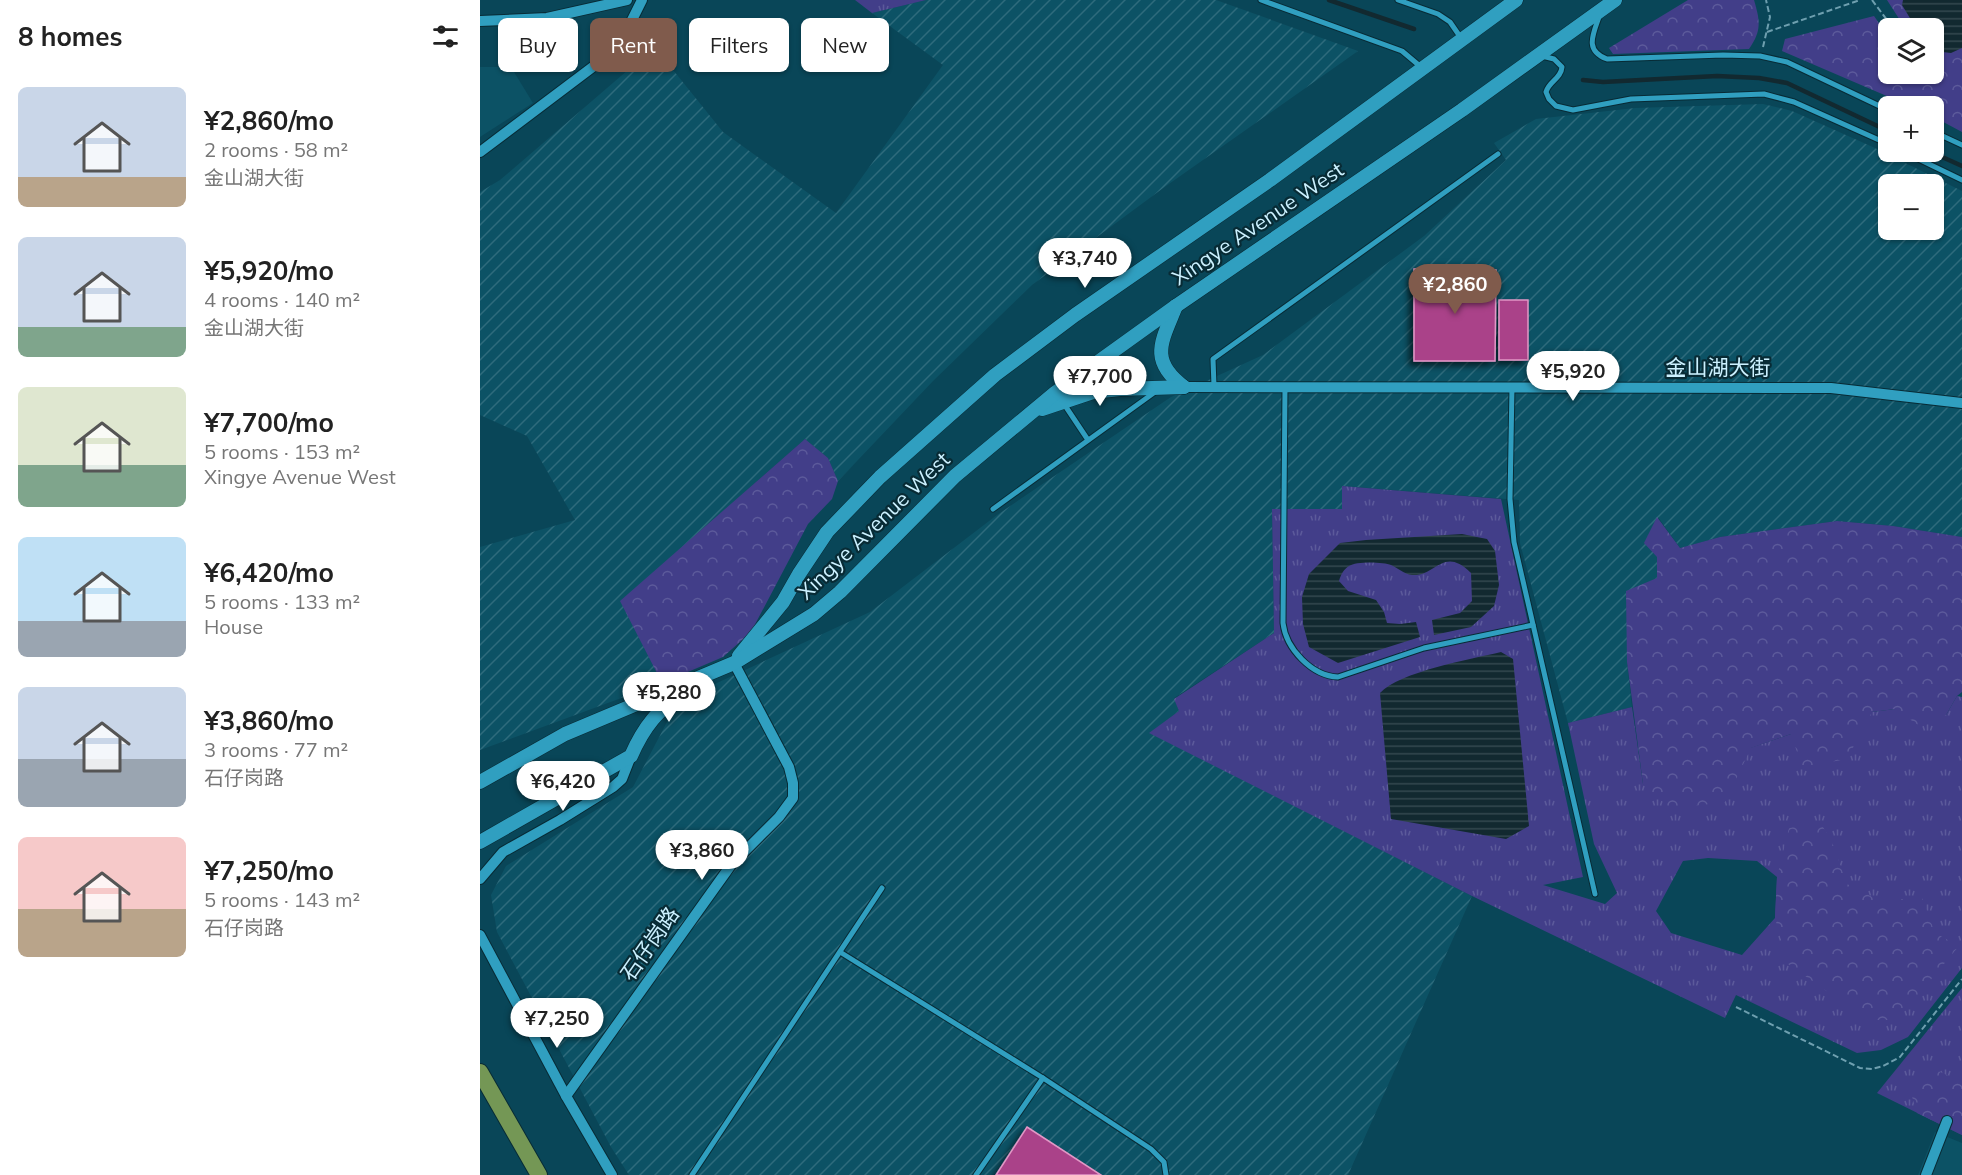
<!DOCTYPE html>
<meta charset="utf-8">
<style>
:root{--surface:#fff;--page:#f2f2f2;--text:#222;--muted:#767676;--accent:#805b4c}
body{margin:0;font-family:Mulish,"Noto Sans SC",sans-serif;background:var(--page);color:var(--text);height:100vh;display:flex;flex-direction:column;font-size:22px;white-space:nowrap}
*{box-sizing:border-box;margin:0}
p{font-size:20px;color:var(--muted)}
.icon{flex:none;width:33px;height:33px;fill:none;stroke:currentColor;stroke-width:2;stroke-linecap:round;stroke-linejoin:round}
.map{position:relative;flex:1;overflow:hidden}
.drawer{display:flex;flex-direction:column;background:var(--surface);width:480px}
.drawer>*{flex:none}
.top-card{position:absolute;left:18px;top:18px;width:570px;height:54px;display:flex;gap:12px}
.tools{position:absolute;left:1398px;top:18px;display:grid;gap:12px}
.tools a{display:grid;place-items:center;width:66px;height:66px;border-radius:9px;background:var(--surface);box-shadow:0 2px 4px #0004;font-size:30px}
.price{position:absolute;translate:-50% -51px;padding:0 14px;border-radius:21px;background:#fff;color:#222;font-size:20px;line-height:39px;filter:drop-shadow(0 2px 3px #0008)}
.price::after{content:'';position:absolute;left:50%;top:36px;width:18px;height:14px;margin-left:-9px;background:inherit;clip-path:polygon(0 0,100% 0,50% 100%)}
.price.selected{background:var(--accent);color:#fff}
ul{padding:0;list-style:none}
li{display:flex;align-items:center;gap:18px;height:150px;padding:0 18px}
li span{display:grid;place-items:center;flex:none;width:168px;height:120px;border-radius:9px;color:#555}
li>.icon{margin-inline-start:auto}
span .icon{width:72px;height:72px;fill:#fffc;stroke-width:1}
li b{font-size:26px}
h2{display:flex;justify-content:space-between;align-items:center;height:72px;padding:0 18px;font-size:26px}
.chip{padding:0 21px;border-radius:9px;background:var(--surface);box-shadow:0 2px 4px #0004;font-size:21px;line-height:54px}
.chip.selected{background:var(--accent);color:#fff}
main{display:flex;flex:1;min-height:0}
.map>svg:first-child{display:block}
</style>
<main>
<section class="drawer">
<h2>8 homes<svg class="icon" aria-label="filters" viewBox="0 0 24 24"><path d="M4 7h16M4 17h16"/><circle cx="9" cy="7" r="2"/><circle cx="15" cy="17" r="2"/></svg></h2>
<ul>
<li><span style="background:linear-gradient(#c9d6e8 75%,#b9a48a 0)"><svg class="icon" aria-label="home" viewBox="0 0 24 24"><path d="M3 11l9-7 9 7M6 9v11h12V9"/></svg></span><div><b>¥2,860/mo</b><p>2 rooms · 58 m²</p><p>金山湖大街</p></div></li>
<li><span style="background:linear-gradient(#c9d6e8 75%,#7fa58c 0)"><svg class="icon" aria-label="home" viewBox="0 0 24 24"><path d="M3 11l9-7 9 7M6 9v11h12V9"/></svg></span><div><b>¥5,920/mo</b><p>4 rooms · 140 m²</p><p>金山湖大街</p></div></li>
<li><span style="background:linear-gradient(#dfe7d0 65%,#7fa58c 0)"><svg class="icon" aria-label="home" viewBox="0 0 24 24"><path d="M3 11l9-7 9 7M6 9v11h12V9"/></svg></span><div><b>¥7,700/mo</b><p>5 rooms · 153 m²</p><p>Xingye Avenue West</p></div></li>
<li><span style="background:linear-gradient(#bfe0f5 70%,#9aa5b1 0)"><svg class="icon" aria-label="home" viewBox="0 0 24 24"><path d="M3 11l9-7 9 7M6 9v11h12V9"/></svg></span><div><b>¥6,420/mo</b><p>5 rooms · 133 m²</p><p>House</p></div></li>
<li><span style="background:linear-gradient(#c9d6e8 60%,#9aa5b1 0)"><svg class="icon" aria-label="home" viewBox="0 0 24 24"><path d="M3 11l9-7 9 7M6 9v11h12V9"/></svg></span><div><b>¥3,860/mo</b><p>3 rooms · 77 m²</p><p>石仔岗路</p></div></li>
<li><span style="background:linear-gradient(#f6c9c9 60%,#b9a48a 0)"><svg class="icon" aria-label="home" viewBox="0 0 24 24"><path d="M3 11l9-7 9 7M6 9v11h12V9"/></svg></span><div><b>¥7,250/mo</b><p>5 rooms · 143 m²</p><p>石仔岗路</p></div></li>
</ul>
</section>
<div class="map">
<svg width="1482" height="1175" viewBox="0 0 1482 1175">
<defs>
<pattern id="industrial-furrows" width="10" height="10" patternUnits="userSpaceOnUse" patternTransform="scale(1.5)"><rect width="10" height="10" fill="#0c5265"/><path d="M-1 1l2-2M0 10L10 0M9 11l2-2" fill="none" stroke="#2e6b7c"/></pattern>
<pattern id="grass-tufts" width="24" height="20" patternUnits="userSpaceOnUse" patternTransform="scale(1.5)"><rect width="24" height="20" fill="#423e89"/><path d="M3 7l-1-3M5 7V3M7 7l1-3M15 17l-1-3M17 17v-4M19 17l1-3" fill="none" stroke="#5c5a9b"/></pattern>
<pattern id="forest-crowns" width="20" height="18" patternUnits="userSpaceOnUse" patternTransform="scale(1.5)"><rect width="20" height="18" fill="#423e89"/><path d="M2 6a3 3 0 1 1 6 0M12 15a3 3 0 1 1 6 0" fill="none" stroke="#5c5a9b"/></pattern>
<pattern id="water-rules" width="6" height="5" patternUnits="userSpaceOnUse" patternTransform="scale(1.5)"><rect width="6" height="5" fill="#122930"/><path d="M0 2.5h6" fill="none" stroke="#33484f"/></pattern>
<filter id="shadow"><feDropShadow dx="-4.5" dy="4.5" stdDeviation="3" flood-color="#0009"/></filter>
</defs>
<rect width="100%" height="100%" fill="#094658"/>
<g fill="#0c5265">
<polygon points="0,67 31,67 53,103 0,137"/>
<polygon points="1455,1132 1482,1143 1482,1175 1438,1175"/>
</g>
<g fill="url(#industrial-furrows)" fill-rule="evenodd">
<polygon points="446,0 736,0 878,51 686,186 552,285 453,381 358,481 348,458 325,439 141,601 182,683 0,750 0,547 95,520 47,436 0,415 0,192 20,180 148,70 181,55 243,132 356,213 463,65 392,13"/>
<path d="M1283,104L1312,111L1395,148L1482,191V537L1413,526L1357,521L1240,537L1200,548L1178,517L1177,578L1147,662L1152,707L1088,723L1040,543L1039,500L863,486V509L792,510L794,633L694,698L699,711L670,733L992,896L868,1175H149L131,1147L17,932L11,895L26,866L153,787L198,701L390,612L517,515L691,397L783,355L944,236L1026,160L1014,143L1056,119L1155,108ZM1408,184H1454V230H1408Z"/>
</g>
<g fill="url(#grass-tufts)" fill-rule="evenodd">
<polygon points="375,0 446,0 392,13"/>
<path d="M862,486L1021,499L1103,877L1063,885L1125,904L1137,893L1114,844L1088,723L1152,707L1163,784L1244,802L1270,748L1311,734L1392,712L1415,709L1466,715L1477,696L1482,697V968L1428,1037L1401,1050L1377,1053L1256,995L1245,1018L992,896L669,733L699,711L694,699L794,633L792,509H862ZM1228,858L1277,861L1297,877L1295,918L1262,955L1191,933L1176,911L1203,861Z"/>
<polygon points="1482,988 1482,1135 1397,1093"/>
</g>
<g fill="url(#forest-crowns)">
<path d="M1208,0H1274C1280,21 1282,30 1269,49L1133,54L1129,48Z"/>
<polygon points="1407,0 1482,0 1482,132 1454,117 1454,106 1430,106 1302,51 1305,39 1394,16 1408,36 1408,74 1435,74 1441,82 1454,72 1454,28 1425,28"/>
<polygon points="325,439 348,458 358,481 352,499 328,524 271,632 243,657 182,683 140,601"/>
<polygon points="1177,517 1200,548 1240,537 1357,521 1413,526 1482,537 1482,692 1477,696 1466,715 1441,727 1415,709 1392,712 1367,759 1322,767 1311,734 1271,748 1245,802 1191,809 1163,784 1147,662 1146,591 1177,578 1177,557 1164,543"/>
<polygon points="1340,822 1352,842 1367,884 1404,903 1441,895 1455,933 1479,946 1417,1020 1388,1020 1308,964 1295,918 1297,877 1309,828"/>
<polygon points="1445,1065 1482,1082 1482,1135 1437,1113 1430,1090"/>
</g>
<g fill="url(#water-rules)">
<polygon points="1423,0 1482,0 1482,48 1471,53 1454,51 1454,28 1436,28 1422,5"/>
<path d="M982,534L1007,539L1015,551L1019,585L1014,606L991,627L954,635L952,620L980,613L992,601L991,573C963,545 956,577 932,575C924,574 918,568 911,565C904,562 876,561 869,566C864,569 861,574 859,581L868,591L896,600L904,612L907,623L920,624L936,622L940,637L858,663L829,647L823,624L822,597L829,574L860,543L886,540Z"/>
<path d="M1021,652L1033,659L1049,826L1026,839L911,819L900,693C919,672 991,659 1021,652Z"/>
</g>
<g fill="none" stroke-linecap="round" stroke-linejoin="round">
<g stroke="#122930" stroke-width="4.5">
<polyline points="849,0 934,29"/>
<polyline points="1103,80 1123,82 1237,76 1279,78 1307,83 1408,131"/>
<polyline points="1451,152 1482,166"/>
</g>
</g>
<g fill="#aa4389" stroke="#e297c6" stroke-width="1.5" filter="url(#shadow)">
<polygon points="934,269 1016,270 1015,361 934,361"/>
<rect x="1019" y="300" width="29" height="60"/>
<polygon points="547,1127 621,1175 516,1175"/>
</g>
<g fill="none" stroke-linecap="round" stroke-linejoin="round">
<defs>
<g id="service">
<polyline points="781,0 922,51 941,67"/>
<polyline points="918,0 958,14 970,22 981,38"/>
<path d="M1120,14C1114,33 1103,50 1127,59L1243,55L1280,56L1307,62L1408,110"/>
<path d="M1062,56L1074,59L1082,67C1081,79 1069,81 1066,92L1069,99L1076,106L1093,110L1151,99L1284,94L1314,102L1408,144"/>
<polyline points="1454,132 1482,145"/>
<polyline points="1424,152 1482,180"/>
<polyline points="734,386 733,359 1018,154"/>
<path d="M805,387L803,623C806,649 832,676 858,677L944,648L1053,625"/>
<polyline points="1032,387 1030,499 1034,542 1115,894"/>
<polyline points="584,404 608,440"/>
<polyline points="513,509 675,392"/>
<polyline points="360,952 563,1078 671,1149 684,1162 686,1175"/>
<polyline points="212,1175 402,888"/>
<polyline points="496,1175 563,1078"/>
</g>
<g id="minor">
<polyline points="0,21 67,18 147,0"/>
<polyline points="0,152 118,63 141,42 162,0"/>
<polyline points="704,387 1351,388 1482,403"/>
<polyline points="0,879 23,852 80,820 133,787 142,779 151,756"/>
<polyline points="0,935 86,1096 132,1175"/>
<polyline points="86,1096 251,865 299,817 313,798 313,783 309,767 254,663"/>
<polyline points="1446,1175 1467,1121"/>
</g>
<g id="tertiary">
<path d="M696,306C682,341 668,360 704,387"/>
<polyline points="562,409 613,392 640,389 704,387"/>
<polyline points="259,656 303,602 319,574 347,532 400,477 515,375 595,315 790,180 1036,0"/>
<polyline points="0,782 85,734 254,663 334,614 360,592 475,476 575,393 696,306 982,110 1135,0"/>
<path d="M0,842L151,756C165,724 177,713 203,690"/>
</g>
<polyline id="primary" points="0,1072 59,1175"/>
</defs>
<use href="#service" stroke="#082b35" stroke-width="7"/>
<use href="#minor" stroke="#082b35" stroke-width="12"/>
<use href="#tertiary" stroke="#082b35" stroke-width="15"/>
<use href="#primary" stroke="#082b35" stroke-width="18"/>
<g stroke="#6e9faf" stroke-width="2" stroke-dasharray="6 3" stroke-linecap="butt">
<polyline points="1392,0 1413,28"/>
<polyline points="1287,32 1380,0"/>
<polyline points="1283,47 1290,17 1286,0"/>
<polyline points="1256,1007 1380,1068 1392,1069 1403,1066 1420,1057 1482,979"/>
</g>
<use href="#service" stroke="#309fc0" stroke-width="5"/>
<use href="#minor" stroke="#309fc0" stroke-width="10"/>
<use href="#tertiary" stroke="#309fc0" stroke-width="14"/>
<use href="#primary" stroke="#749755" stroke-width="16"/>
</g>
<g text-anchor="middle" stroke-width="4.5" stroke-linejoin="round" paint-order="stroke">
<g font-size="21" fill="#ccf1ff" stroke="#082b35">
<text transform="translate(778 224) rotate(-34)" y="7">Xingye Avenue West</text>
<text x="1238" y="375">金山湖大街</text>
<text transform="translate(394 526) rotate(-44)" y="7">Xingye Avenue West</text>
<text transform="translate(170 944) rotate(-55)" y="7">石仔岗路</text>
</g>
</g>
</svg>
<div class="tools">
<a><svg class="icon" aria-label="layers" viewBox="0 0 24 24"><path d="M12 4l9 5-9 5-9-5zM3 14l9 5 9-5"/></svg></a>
<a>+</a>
<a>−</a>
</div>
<b class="price" style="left:605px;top:289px">¥3,740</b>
<b class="price selected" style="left:975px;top:315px">¥2,860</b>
<b class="price" style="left:1093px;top:402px">¥5,920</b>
<b class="price" style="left:620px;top:407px">¥7,700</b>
<b class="price" style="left:189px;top:723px">¥5,280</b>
<b class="price" style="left:83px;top:812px">¥6,420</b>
<b class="price" style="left:222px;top:881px">¥3,860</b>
<b class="price" style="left:77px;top:1049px">¥7,250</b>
<div class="top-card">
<a class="chip">Buy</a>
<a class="chip selected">Rent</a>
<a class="chip">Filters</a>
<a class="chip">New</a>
</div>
</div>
</main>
